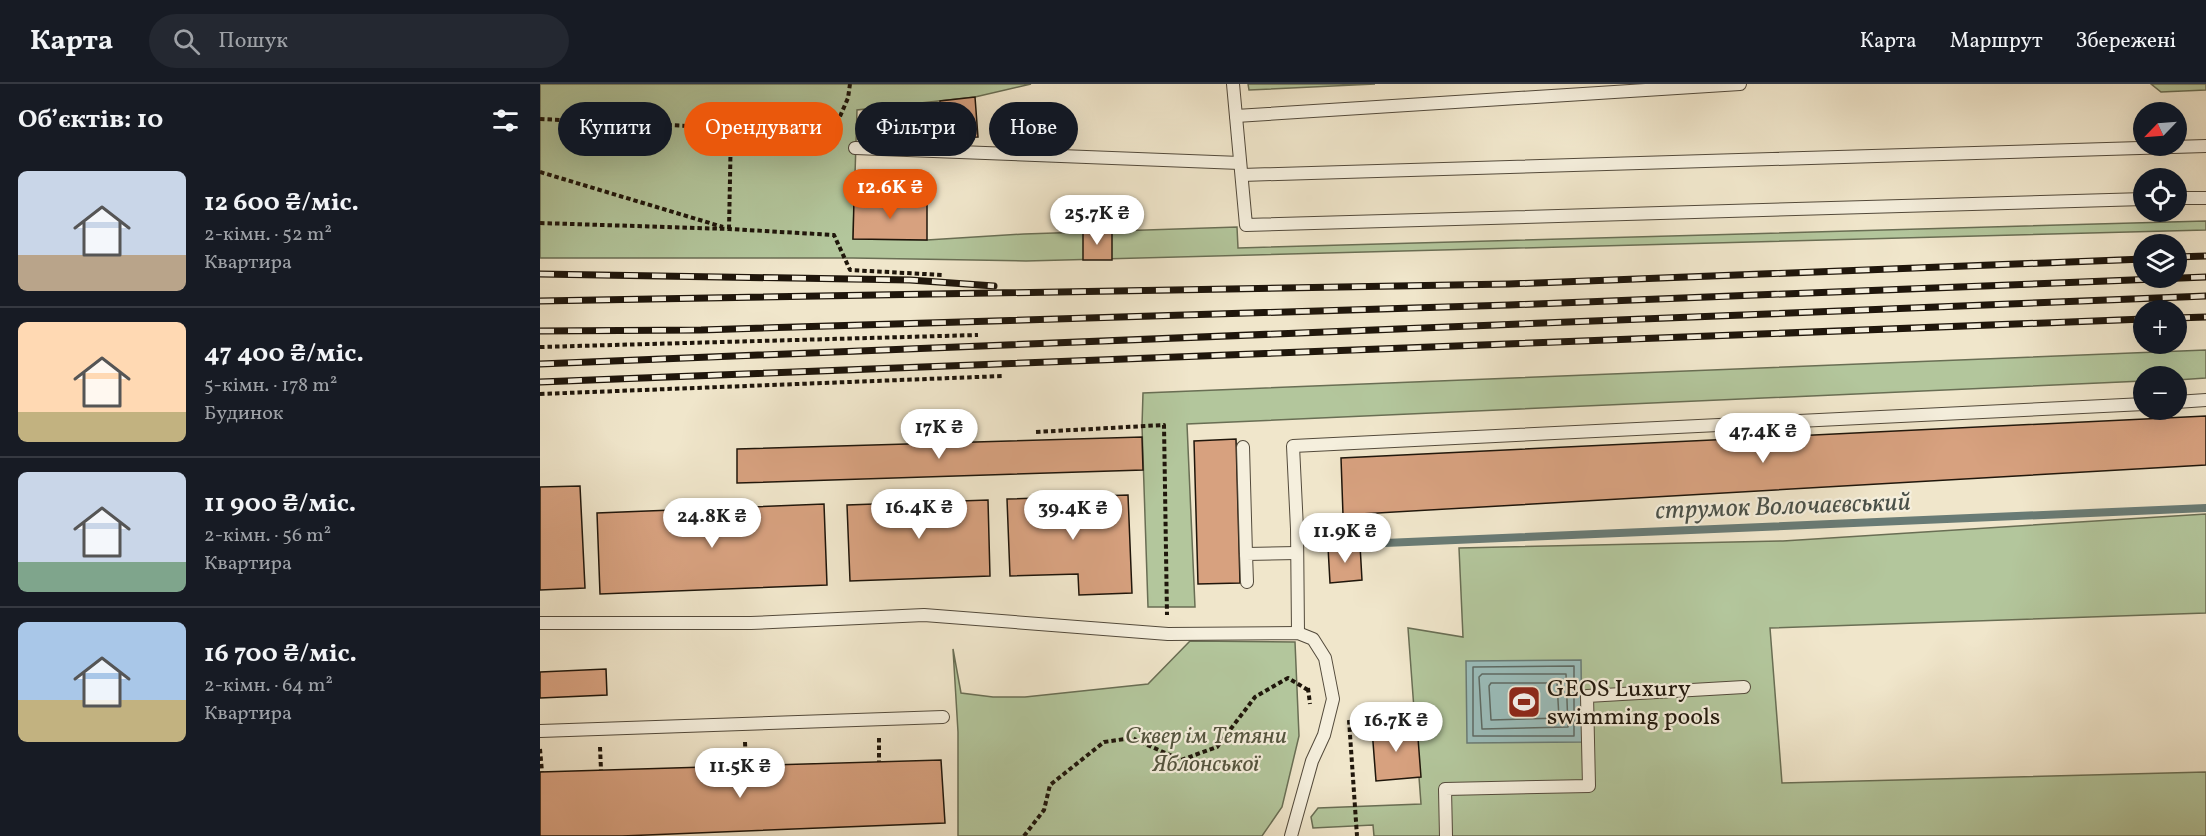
<!DOCTYPE html>
<html lang="uk">
<meta charset="utf-8">
<style>
:root{--surface:#171b24;--page:#242831;--text:#f1f3f6;--muted:#9ea1a6;--line:#363941;--accent:#ea580c}
body{margin:0;font-family:Vollkorn,serif;background:var(--page);color:var(--text);height:100vh;display:flex;flex-direction:column;font-size:22px;white-space:nowrap}
*{box-sizing:border-box;margin:0}
p{font-size:20px;color:var(--muted)}
.icon{flex:none;width:33px;height:33px;fill:none;stroke:currentColor;stroke-width:2;stroke-linecap:round;stroke-linejoin:round}
.map{position:relative;flex:1;overflow:hidden}
.drawer{display:flex;flex-direction:column;background:var(--surface);width:540px}
.drawer>*{flex:none}
.banner{position:absolute;left:18px;top:18px;width:570px;height:54px;display:flex;gap:12px}
.needle{width:39px;rotate:245deg}
.tools{position:absolute;left:1593px;top:18px;display:grid;gap:12px}
.tools a{display:grid;place-items:center;width:54px;height:54px;border-radius:50%;background:var(--surface);box-shadow:0 6px 24px #0002;font-size:30px}
.price{position:absolute;translate:-50% -51px;padding:0 14px;border-radius:21px;background:#fff;color:#222;font-size:20px;line-height:39px;filter:drop-shadow(0 2px 3px #0008)}
.price::after{content:'';position:absolute;left:50%;top:36px;width:18px;height:14px;margin-left:-9px;background:inherit;clip-path:polygon(0 0,100% 0,50% 100%)}
.price.current{background:var(--accent);color:#fff}
ul{padding:0;list-style:none}
li{display:flex;align-items:center;gap:18px;height:150px;padding:0 18px}
li+li{border-top:2px solid var(--line)}
li span{display:grid;place-items:center;flex:none;width:168px;height:120px;border-radius:9px;color:#555}
li>.icon{margin-inline-start:auto}
span .icon{width:72px;height:72px;fill:#fffc;stroke-width:1}
li b{font-size:26px}
h2{display:flex;justify-content:space-between;align-items:center;height:72px;padding:0 18px;font-size:26px}
.chip{padding:0 21px;border-radius:27px;background:var(--surface);box-shadow:0 6px 24px #0002;font-size:21px;line-height:54px}
.chip.current{background:var(--accent);color:#fff}
header{display:flex;align-items:center;gap:36px;box-sizing:border-box;height:84px;padding:0 30px;background:var(--surface);border-bottom:2px solid var(--line)}
header strong{font-size:28px}
nav{display:flex;gap:33px;margin-inline-start:auto;font-size:21px}
.search{width:420px;height:54px;background:var(--page);display:flex;align-items:center;gap:15px;box-sizing:border-box;padding:0 21px;border-radius:33px;color:var(--muted);font-size:22px}
main{display:flex;flex:1;min-height:0}
.map>svg:first-child{display:block}
</style>
<header>
<strong>Карта</strong>
<div class="search"><svg class="icon" aria-label="search" viewBox="0 0 24 24"><circle cx="10" cy="10" r="6"/><path d="M15 15l6 6"/></svg>Пошук</div>
<nav><a>Карта</a><a>Маршрут</a><a>Збережені</a></nav>
</header>
<main>
<section class="drawer">
<h2>Об’єктів: 10<svg class="icon" aria-label="filters" viewBox="0 0 24 24"><path d="M4 7h16M4 17h16"/><circle cx="9" cy="7" r="2"/><circle cx="15" cy="17" r="2"/></svg></h2>
<ul>
<li><span style="background:linear-gradient(#c9d6e8 70%,#b9a48a 0)"><svg class="icon" aria-label="home" viewBox="0 0 24 24"><path d="M3 11l9-7 9 7M6 9v11h12V9"/></svg></span><div><b>12 600 ₴/міс.</b><p>2-кімн. · 52 m²</p><p>Квартира</p></div></li>
<li><span style="background:linear-gradient(#ffd9b3 75%,#c2b280 0)"><svg class="icon" aria-label="home" viewBox="0 0 24 24"><path d="M3 11l9-7 9 7M6 9v11h12V9"/></svg></span><div><b>47 400 ₴/міс.</b><p>5-кімн. · 178 m²</p><p>Будинок</p></div></li>
<li><span style="background:linear-gradient(#c9d6e8 75%,#7fa58c 0)"><svg class="icon" aria-label="home" viewBox="0 0 24 24"><path d="M3 11l9-7 9 7M6 9v11h12V9"/></svg></span><div><b>11 900 ₴/міс.</b><p>2-кімн. · 56 m²</p><p>Квартира</p></div></li>
<li><span style="background:linear-gradient(#a9c7e8 65%,#c2b280 0)"><svg class="icon" aria-label="home" viewBox="0 0 24 24"><path d="M3 11l9-7 9 7M6 9v11h12V9"/></svg></span><div><b>16 700 ₴/міс.</b><p>2-кімн. · 64 m²</p><p>Квартира</p></div></li>
</ul>
</section>
<div class="map">
<svg width="1666" height="752" viewBox="0 0 1666 752">
<rect width="100%" height="100%" fill="#f0e6cb"/>
<filter id="stains"><feTurbulence type="fractalNoise" baseFrequency=".00333" numOctaves="4"/><feColorMatrix values="0 0 0 0 .2 0 0 0 0 .09 0 0 0 0 .02 0 0 0 .5 -.17"/></filter>
<radialGradient id="worn" r=".72"><stop offset=".6" stop-color="#630" stop-opacity="0"/><stop offset="1" stop-color="#630" stop-opacity=".3"/></radialGradient>
<g fill="#b3c69c" stroke="#696e54" stroke-width="1.5">
<polygon points="0,0 491,0 435,13 317,26 313,155 387,156 484,150 697,143 698,164 1666,137 1666,146 486,177 313,174 0,174"/>
<polygon points="708,0 835,0 709,6"/>
<polygon points="1611,0 1666,0 1666,6 1621,8"/>
<polygon points="1666,266 1666,294 1637,296 1636,292 1604,292 1603,297 647,340 655,523 608,523 602,342 603,309"/>
<polygon points="1666,430 1666,529 1230,544 1242,699 1666,688 1666,752 834,752 833,741 773,744 771,733 778,724 881,720 868,544 923,553 919,464 1243,457"/>
<polygon points="650,557 755,558 759,652 742,723 722,752 418,752 418,648 413,565 421,609 453,613 485,613 608,600"/>
</g>
<polygon fill="#9bbebc" stroke="#697b75" stroke-width="1.5" points="1041,576 1042,658 927,659 926,577"/>
<g fill="none" stroke-linecap="round" stroke-linejoin="round">
<g stroke="#5d6a64" stroke-width="1.5">
<polygon points="1034,582 1034,652 933,652 933,583"/>
<polygon points="942,590 1026,590 1028,643 942,645 939,593"/>
<polygon points="951,599 1017,599 1019,634 951,636 949,602"/>
</g>
<polyline stroke="#697b75" stroke-width="8" points="821,460 1666,424"/>
</g>
<g fill="#d7a17f" stroke="#1f160b" stroke-width="1.5">
<polygon points="435,13 438,53 400,54 400,17"/>
<polygon points="314,115 387,116 387,156 313,155"/>
<rect x="543" y="148" width="29" height="28"/>
<polygon points="1666,332 1666,381 803,431 801,374"/>
<polygon points="602,353 603,386 197,399 197,365"/>
<polygon points="696,355 700,499 658,500 654,357"/>
<polygon points="40,402 45,504 0,506 0,403"/>
<polygon points="588,411 592,509 539,511 538,490 470,492 467,415"/>
<polygon points="448,416 450,492 310,497 307,421"/>
<polygon points="284,420 287,501 60,510 57,429"/>
<polygon points="820,461 822,496 790,499 788,463"/>
<polygon points="66,585 67,611 0,614 0,588"/>
<polygon points="877,641 881,693 836,697 832,645"/>
<polygon points="401,676 405,739 82,752 0,752 0,688"/>
</g>
<g fill="none" stroke-linecap="round" stroke-linejoin="round">
<defs>
<g id="lane">
<polyline points="693,0 706,141 1604,115"/>
<polyline points="696,32 1200,0"/>
<polyline points="315,64 700,79"/>
<polyline points="702,91 1666,62"/>
<polyline points="1636,114 1666,114"/>
<polyline points="1636,318 1666,316"/>
<polyline points="703,363 706,470"/>
<polyline points="707,498 706,470 757,469"/>
<polyline points="0,539 211,539 384,531 628,550 758,549 773,555 785,574 793,615 784,651 772,677 751,752"/>
<polyline points="758,549 757,445 753,362 1604,320"/>
<polyline points="0,647 403,633"/>
<polyline points="906,752 905,705 1049,702 1047,612 1204,603"/>
</g>
</defs>
<use href="#lane" stroke="#534a3b" stroke-width="14"/>
<g stroke="#1f160b" stroke-width="4" stroke-dasharray="4.5 3" stroke-linecap="butt">
<polyline points="0,35 191,44 296,61"/>
<polyline points="288,60 308,14 310,0"/>
<polyline points="0,88 183,143"/>
<polyline points="0,139 189,145 294,151 310,186 403,191"/>
<polyline points="189,145 191,44"/>
<polyline points="0,263 438,251"/>
<polyline points="0,310 463,292"/>
<polyline points="496,348 624,341 627,531"/>
<polyline points="768,604 770,620"/>
<polyline points="809,636 817,752"/>
<polyline points="339,654 339,678"/>
<polyline points="205,658 206,682"/>
<polyline points="60,663 61,686"/>
<polyline points="0,665 2,688"/>
<polyline points="484,752 504,726 510,701 564,658 592,654 641,676 677,663 715,613 748,594 768,606"/>
</g>
<use href="#lane" stroke="#f5efdd" stroke-width="12"/>
<defs>
<g id="rail">
<polyline points="1636,173 1666,172"/>
<polyline points="0,190 370,196 454,202"/>
<polyline points="0,217 969,200 1604,175"/>
<polyline points="1636,234 1666,233"/>
<polyline points="0,247 161,246 969,221 1666,193"/>
<polyline points="0,280 1666,212"/>
<polyline points="0,298 1604,235"/>
</g>
</defs>
<use href="#rail" stroke="#1f160b" stroke-width="7"/>
<use href="#rail" stroke="#f5efdd" stroke-width="4.5" stroke-dasharray="14" stroke-linecap="butt"/>
</g>
<defs>
<symbol id="stadium-square" viewBox="-11 -11 22 22"><rect x="-9" y="-9" width="18" height="18" rx="4" fill="#8f2418" stroke="#f5efdd"/><path d="M0-5a6.5 5 0 1 0 0 10a6.5 5 0 1 0 0-10ZM-3.5-1.8h7v3.6h-7Z" fill="#fff"/></symbol>
</defs>
<g fill-rule="evenodd">
<use href="#stadium-square" x="965" y="599" width="38" height="38"/>
</g>
<g text-anchor="middle" stroke-width="4.5" stroke-linejoin="round" paint-order="stroke">
<g font-size="24" fill="#1f160b" stroke="#f5efdd" text-anchor="start">
<text x="1007" y="612">GEOS Luxury<tspan x="1007" dy="28">swimming pools</tspan></text>
</g>
<g font-size="24" font-style="italic" fill="#53543e" stroke="#f5efdd">
<text x="666" y="659">Сквер ім Тетяни<tspan x="666" dy="28">Яблонської</tspan></text>
</g>
<g font-size="26" font-style="italic" fill="#4a5149" stroke="#f5efdd">
<text transform="translate(1243 421) rotate(-2)" y="9">струмок Волочаєвський</text>
</g>
</g>
<rect width="100%" height="100%" filter="url(#stains)"/>
<rect width="100%" height="100%" fill="url(#worn)"/>
</svg>
<div class="tools">
<a><svg class="needle" viewBox="-14 -14 28 28"><path d="M0-13l5 13h-10z" fill="#e53935"/><path d="M0 13l5-13h-10z" fill="#9ea1a6"/></svg></a>
<a><svg class="icon" aria-label="locate" viewBox="0 0 24 24"><circle cx="12" cy="12" r="6"/><path d="M12 2v4M12 18v4M2 12h4M18 12h4"/></svg></a>
<a><svg class="icon" aria-label="layers" viewBox="0 0 24 24"><path d="M12 4l9 5-9 5-9-5zM3 14l9 5 9-5"/></svg></a>
<a>+</a>
<a>−</a>
</div>
<b class="price current" style="left:350px;top:136px">12.6K ₴</b>
<b class="price" style="left:557px;top:162px">25.7K ₴</b>
<b class="price" style="left:399px;top:376px">17K ₴</b>
<b class="price" style="left:1223px;top:380px">47.4K ₴</b>
<b class="price" style="left:379px;top:456px">16.4K ₴</b>
<b class="price" style="left:533px;top:457px">39.4K ₴</b>
<b class="price" style="left:172px;top:465px">24.8K ₴</b>
<b class="price" style="left:805px;top:480px">11.9K ₴</b>
<b class="price" style="left:856px;top:669px">16.7K ₴</b>
<b class="price" style="left:200px;top:715px">11.5K ₴</b>
<div class="banner">
<a class="chip">Купити</a>
<a class="chip current">Орендувати</a>
<a class="chip">Фільтри</a>
<a class="chip">Нове</a>
</div>
</div>
</main>
